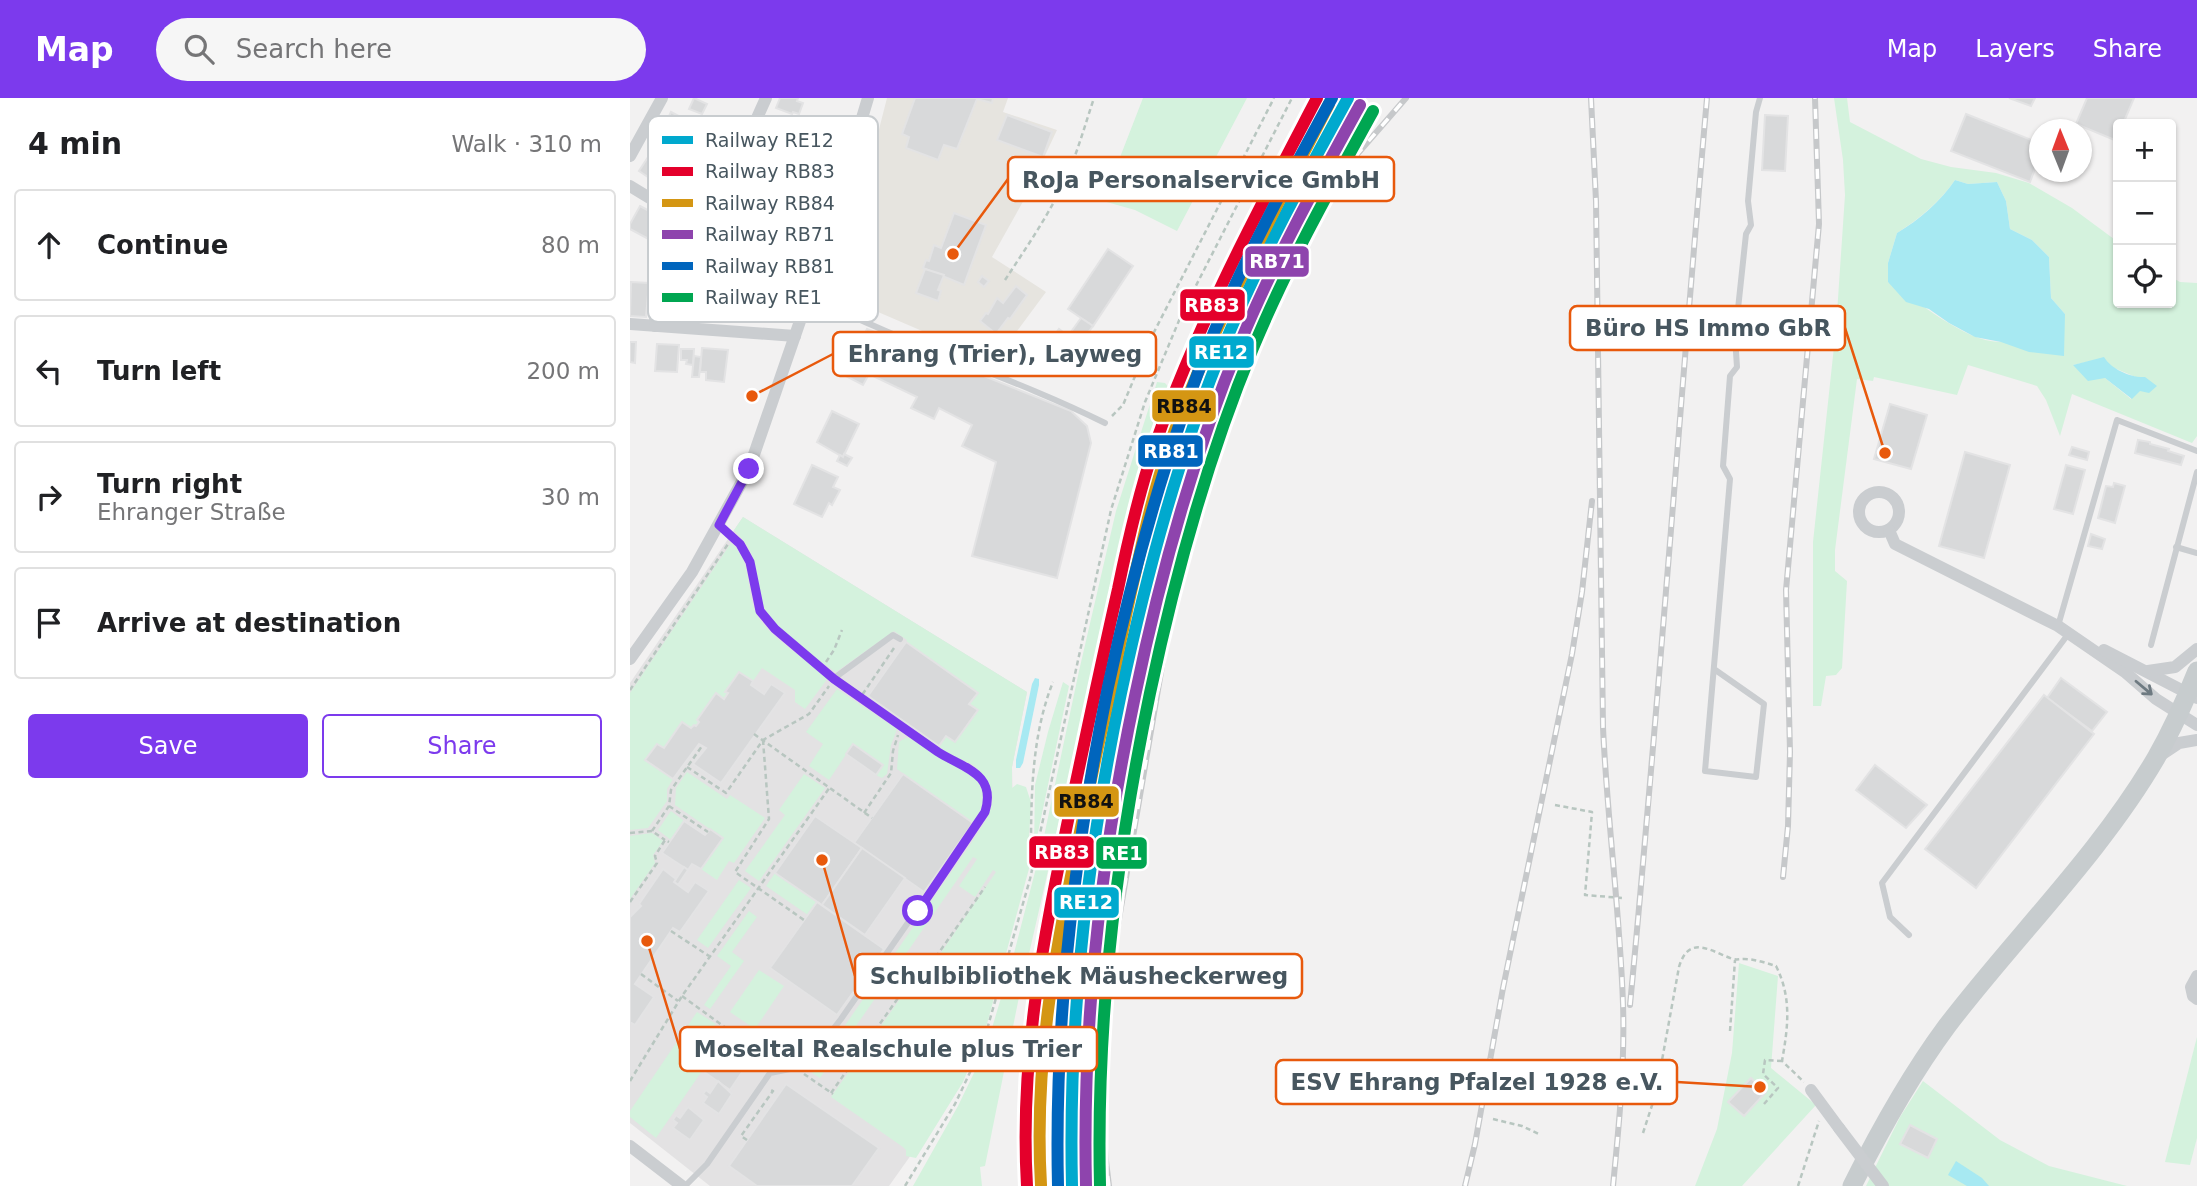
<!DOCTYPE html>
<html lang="en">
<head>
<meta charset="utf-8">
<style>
  :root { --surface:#fff; --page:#f6f6f6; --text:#202124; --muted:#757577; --line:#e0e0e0; --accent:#7c3aed }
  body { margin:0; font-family:"DejaVu Sans",sans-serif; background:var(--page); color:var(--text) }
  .controls { position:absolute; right:21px; top:21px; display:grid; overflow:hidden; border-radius:7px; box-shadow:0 2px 5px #0004 }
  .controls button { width:63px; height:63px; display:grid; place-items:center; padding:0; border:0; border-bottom:2px solid var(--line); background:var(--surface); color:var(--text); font:35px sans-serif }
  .compass { position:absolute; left:1399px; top:21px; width:63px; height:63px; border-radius:50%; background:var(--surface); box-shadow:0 2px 5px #0004; rotate:359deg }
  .stop { position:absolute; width:21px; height:21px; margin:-16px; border:5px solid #7c3aed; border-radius:50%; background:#fff }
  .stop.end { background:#7c3aed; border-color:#fff; box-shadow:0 2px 7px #0008 }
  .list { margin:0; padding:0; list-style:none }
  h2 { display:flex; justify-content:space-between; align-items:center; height:91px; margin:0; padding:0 28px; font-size:30px }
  h2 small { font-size:23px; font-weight:400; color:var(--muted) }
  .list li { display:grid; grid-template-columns:46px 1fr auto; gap:21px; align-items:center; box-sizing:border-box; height:112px; margin:0 14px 14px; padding:0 14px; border:2px solid var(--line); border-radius:7px }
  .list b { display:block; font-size:26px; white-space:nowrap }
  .list p { margin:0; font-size:23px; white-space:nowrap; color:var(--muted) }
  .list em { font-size:23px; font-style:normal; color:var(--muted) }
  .actions { display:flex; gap:14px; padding:21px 28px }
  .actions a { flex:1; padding:16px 0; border:2px solid var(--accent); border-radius:7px; text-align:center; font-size:24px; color:var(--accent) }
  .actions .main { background:var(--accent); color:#fff }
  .icon { flex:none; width:38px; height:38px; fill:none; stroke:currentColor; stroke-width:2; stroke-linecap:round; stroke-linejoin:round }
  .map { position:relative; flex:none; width:1567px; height:1088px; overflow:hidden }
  header { display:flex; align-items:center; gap:42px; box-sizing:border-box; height:98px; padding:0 35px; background:var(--accent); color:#fff }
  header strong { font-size:33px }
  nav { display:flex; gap:38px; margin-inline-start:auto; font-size:24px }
  .search { width:490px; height:63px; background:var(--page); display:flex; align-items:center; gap:18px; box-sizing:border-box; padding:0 24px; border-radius:38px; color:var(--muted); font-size:26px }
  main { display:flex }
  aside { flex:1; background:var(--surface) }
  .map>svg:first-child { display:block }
  .commercial { fill:#e6e4df }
  .education { fill:#e3e2e3 }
  .green { fill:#d4f2dd; fill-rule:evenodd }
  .water { fill:#a7e9f2 }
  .building { fill:#d8d9da; stroke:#e3e3e4; stroke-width:2 }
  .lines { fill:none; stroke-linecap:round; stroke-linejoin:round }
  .path { stroke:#b8c6c0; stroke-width:2.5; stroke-dasharray:5 3.5; stroke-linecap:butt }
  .lane { stroke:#cacdd0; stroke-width:6 }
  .street { stroke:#cacdd0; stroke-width:12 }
  .primary { stroke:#c7ccce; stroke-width:19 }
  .rail-casing { stroke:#c6c8ca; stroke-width:6 }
  .rail { stroke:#fff; stroke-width:3.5; stroke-dasharray:10; stroke-linecap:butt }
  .street-bridge { stroke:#cacdd0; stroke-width:12 }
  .rail-1-casing { stroke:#fff; stroke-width:18 }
  .rail-2-casing { stroke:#fff; stroke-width:18 }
  .rail-3-casing { stroke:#fff; stroke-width:18 }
  .rail-4-casing { stroke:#fff; stroke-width:18 }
  .rail-5-casing { stroke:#fff; stroke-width:18 }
  .rail-6-casing { stroke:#fff; stroke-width:18 }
  .rail-1 { stroke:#00a9ce; stroke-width:12 }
  .rail-2 { stroke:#e4002b; stroke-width:12 }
  .rail-3 { stroke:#d49613; stroke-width:12 }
  .rail-4 { stroke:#8e44ad; stroke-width:12 }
  .rail-5 { stroke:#0065bd; stroke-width:12 }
  .rail-6 { stroke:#00a651; stroke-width:12 }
  .oneway { stroke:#6e7a81 }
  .route { stroke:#7c3aed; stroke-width:9 }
  .key { fill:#fff; stroke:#c8cccf; stroke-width:2 }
  .key-label { font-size:19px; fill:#47565f }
  .leader { fill:none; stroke:#e8590c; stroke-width:2.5 }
  .callout-dot { fill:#e8590c; stroke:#fff; stroke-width:2.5 }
  .callout { fill:#fff; stroke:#e8590c; stroke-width:2.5 }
  .callout-label { font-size:23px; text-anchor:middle; font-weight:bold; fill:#47565f }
  .line-badge { stroke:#fff; stroke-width:2.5 }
  .badge-label { font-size:19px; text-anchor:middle; font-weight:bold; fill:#fff }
  .pale-badge-label { font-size:19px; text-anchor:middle; font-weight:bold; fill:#111 }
</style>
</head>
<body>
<header>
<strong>Map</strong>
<div class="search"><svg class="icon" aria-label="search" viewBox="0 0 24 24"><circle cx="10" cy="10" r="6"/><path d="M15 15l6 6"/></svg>Search here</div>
<nav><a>Map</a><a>Layers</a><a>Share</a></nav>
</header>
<main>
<aside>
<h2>4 min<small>Walk · 310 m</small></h2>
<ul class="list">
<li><svg class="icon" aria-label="ahead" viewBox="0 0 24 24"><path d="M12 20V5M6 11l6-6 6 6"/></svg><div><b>Continue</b></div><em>80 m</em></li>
<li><svg class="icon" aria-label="left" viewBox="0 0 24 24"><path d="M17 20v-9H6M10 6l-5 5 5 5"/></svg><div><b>Turn left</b></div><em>200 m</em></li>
<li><svg class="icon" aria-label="right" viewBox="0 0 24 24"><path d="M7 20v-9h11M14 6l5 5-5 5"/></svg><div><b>Turn right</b><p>Ehranger Straße</p></div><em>30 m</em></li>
<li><svg class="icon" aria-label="arrive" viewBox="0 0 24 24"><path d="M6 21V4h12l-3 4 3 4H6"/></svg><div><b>Arrive at destination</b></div></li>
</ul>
<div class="actions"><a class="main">Save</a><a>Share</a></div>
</aside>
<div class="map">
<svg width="1567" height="1088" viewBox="0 0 1567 1088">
  <rect width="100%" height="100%" fill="#f2f1f1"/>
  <path class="commercial" d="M257 0H378L373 14 427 32 395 100 362 159 416 194 364 264 211 198 217 178 212 176Z"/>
  <path class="education" d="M113 419 397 594 382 669 384 775 281 1057 259 1088H80L0 1025V585Z"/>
  <g class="green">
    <path d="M513 0H617L547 133 505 112 473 103Z"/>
    <path d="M1204 0H1217L1220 24 1291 61 1321 69 1366 75 1399 85 1442 110 1488 144V205H1541V179L1550 184 1567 185V338L1562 345 1442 296 1430 338 1416 302 1407 288 1338 267 1327 297 1244 279 1243 283 1227 281 1205 452V473L1217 483 1212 570 1206 577 1196 578 1191 608H1183V444L1206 230 1215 97 1213 62ZM1325 82 1338 86 1367 84 1376 103 1380 131 1402 142 1419 159 1421 200 1435 216C1422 222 1380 244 1369 244 1334 243 1288 203 1258 184V165L1267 135C1288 122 1311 103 1325 82ZM1465 262 1508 280 1501 301 1475 280 1443 267Z"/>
    <path d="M527 284 535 285 542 293 498 423 388 904 355 1068 350 1069 352 1088H283L328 1008 356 950 382 863 413 743 449 573 486 413Z"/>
    <path d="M113 419 397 594 382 669V690L387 686 396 689 401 704 399 739 400 767 357 926 333 984 286 1060 276 1058V1052L273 1049 201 999 298 861 304 865 366 774 363 772 345 799 329 788 347 761 343 759 190 980 182 975 340 747C352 727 372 706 357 683 352 675 346 667 337 664 327 659 317 657 309 648L316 638 325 644 348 613 339 606 348 595 276 544 277 542 264 533 206 574C183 558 143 534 133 507 120 475 135 463 104 432Z"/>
    <path d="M101 445C122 461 116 493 126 515 138 540 177 561 198 580L175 611 165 604V592L132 570 123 583 109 574 95 593 98 595 94 601 86 595 66 628 64 627 61 630 52 624 34 650 27 646 16 662 43 681 37 691V703L18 730 0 732V595Z"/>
    <path d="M433 584 439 588 404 753 405 687 418 634Z"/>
    <path d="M207 591 267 631 261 647 257 676 252 680 246 677 223 646 199 682 179 668 193 646 176 634Z"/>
    <path d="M275 640H280C290 646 299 653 308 658 316 663 326 665 334 670 356 683 360 706 343 725L267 671 269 644Z"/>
    <path d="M57 674 97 701 100 697 135 720 104 765 99 763 87 782 71 771 93 740 45 707 46 690Z"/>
    <path d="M174 676 195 690 129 783 115 773 155 717 149 712Z"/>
    <path d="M41 713 54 723 41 742 28 732Z"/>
    <path d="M22 735 33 743 23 757 25 765 0 801V738Z"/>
    <path d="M145 775 187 804 178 817 136 788Z"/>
    <path d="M109 782 121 790 78 850 67 842Z"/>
    <path d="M119 813 127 819 102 854 114 863 80 911 74 907 101 868 87 858Z"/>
    <path d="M1109 865 1148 878 1141 970 1186 1007 1112 1088H1065L1087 1031 1102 955Z"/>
    <path d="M129 872 154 888 125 931 100 914Z"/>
    <path d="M67 914 86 926 60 964 72 973 26 1040 0 1019V1013Z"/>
    <path d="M1567 939V1040L1560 1067 1535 1064Z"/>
    <path d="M1293 983 1370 1042 1419 1068 1497 1088H1236L1270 1019Z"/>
  </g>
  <g class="water">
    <path d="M1325 82 1338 86 1367 84 1376 103 1380 131 1402 142 1419 159 1421 200 1435 216 1434 258 1399 254 1371 244 1345 239 1319 225 1299 211 1276 204 1258 184V165L1267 135C1289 122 1311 103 1325 82Z"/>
    <path d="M1474 259C1481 271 1501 280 1515 279L1527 288 1519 295 1510 293 1502 301 1475 280 1458 283 1443 267Z"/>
    <path d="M405 580 409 581V587L393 665 390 670H386V662L402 586Z"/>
    <path d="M1326 1063 1352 1080 1359 1088H1337L1318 1077Z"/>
  </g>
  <g class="building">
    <path d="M64 0 77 6 72 16 59 11Z"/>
    <path d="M150 0H168L167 3 173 5 169 16 163 14 162 16 146 10Z"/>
    <path d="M285 0H363L362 5 347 1 327 51 314 47 308 62 276 50 279 39 272 36Z"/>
    <path d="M1379 0H1405L1401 8Z"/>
    <path d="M1457 0H1504L1493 26H1488L1487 43 1446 26Z"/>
    <path d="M41 14 69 29 57 51 30 37Z"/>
    <path d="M1336 16 1409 45V60L1400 84 1321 53Z"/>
    <path d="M377 17 422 34 413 59 367 42Z"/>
    <path d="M1135 17 1158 18 1155 73 1132 72Z"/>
    <path d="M20 56 38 67 27 85 9 73Z"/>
    <path d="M10 108 47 128 35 150 0 131V126Z"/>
    <path d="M324 115 356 127 334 187 293 170 296 162 299 163 304 147 311 150Z"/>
    <path d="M478 151 503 168 463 228 438 211Z"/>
    <path d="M295 171 314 177 308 192 311 193 308 203 286 195Z"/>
    <path d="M352 178 359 183 354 189 348 184Z"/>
    <path d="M1 184 19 185 16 219 0 218Z"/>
    <path d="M386 188 397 197 380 221 378 220 366 236 350 223 356 215 358 216 367 200 373 205Z"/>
    <path d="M451 220 463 228 430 272 410 256 429 231 438 238Z"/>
    <path d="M237 231 441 313 457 328 461 345 427 480 342 458 366 364 332 348 342 327 309 310 304 321 281 310 287 299 239 276 233 287 214 277Z"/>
    <path d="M0 244H6L5 265 0 264Z"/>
    <path d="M27 246 49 247 47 274 25 273Z"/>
    <path d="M72 250 98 252 94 284 76 282V274H70Z"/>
    <path d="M51 251H64L63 267 56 266 57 262H51Z"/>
    <path d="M64 258 71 259 69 279H62Z"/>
    <path d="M1260 306 1297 317 1281 371 1244 361Z"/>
    <path d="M202 313 229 326 213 359 187 344Z"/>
    <path d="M1508 342 1520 344V346L1539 351 1538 353 1554 358 1551 367 1505 355Z"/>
    <path d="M1442 349 1459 354 1457 362 1439 357Z"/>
    <path d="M1335 354 1380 367 1354 460 1309 448Z"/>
    <path d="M214 356 222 360 217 368 207 363 210 357 213 359Z"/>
    <path d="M182 367 208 379 203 389 210 392 202 407 199 405 192 419 164 406Z"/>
    <path d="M1436 367 1455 372 1443 416 1424 411Z"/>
    <path d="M1484 385 1495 388 1485 425 1468 420 1476 388 1483 389Z"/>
    <path d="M1461 436 1475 441 1472 451 1458 448Z"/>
    <path d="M276 544 348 595 339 606 348 612 325 644 316 638 309 648 238 598Z"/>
    <path d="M109 574 123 583 121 587 134 596 141 586 155 595 91 685 63 666 76 650 69 646 43 681 15 662 27 646 34 650 52 624 61 630 64 627 66 628 69 624 67 622 86 595 94 601 98 595 95 594Z"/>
    <path d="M1431 580 1477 614 1462 633 1417 600Z"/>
    <path d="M1414 597 1464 636 1346 790 1295 751Z"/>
    <path d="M223 646 253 667 246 677 216 656Z"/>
    <path d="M1245 667 1297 707 1276 730 1226 692Z"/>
    <path d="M273 676 343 725 294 794 224 745Z"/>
    <path d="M185 718 232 750 192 807 145 775Z"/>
    <path d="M54 723 75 737 80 731 93 740 71 771 62 766 58 772 32 755Z"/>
    <path d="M232 750 275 780 235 837 192 807Z"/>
    <path d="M54 769 58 772 48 787 44 784Z"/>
    <path d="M33 771 46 781 44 784 58 794 65 784 79 793 50 834 43 830 5 886 24 899 5 927 0 924V819L11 808 9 806Z"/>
    <path d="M187 804 254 851 207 917 140 870Z"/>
    <path d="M78 937 119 964 100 992 60 964Z"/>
    <path d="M1121 980 1136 994 1114 1018 1098 1004Z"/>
    <path d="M88 983 102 996 89 1016 73 1005 77 999 73 996 76 992 80 995Z"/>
    <path d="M156 986 249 1050 222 1088H127L99 1068Z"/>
    <path d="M58 1009 74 1022 60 1042 43 1030 47 1025 43 1022 46 1017 50 1020Z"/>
    <path d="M1280 1027 1307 1041 1298 1060 1270 1046Z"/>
  </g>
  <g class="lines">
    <g class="path">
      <path d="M375 182C400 144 427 105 443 63 451 42 457 21 464 0"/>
      <path d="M482 318 493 307 521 240 644 0"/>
      <path d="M264 550 230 600 267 625"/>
      <path d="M196 564 204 552 212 532"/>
      <path d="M211 586 230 600"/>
      <path d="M0 592 98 446"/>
      <path d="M124 636 242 720"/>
      <path d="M133 642 139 721 105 774 174 822"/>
      <path d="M57 669 96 695 133 642 179 616 199 588"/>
      <path d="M925 707 962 714 955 797 992 800"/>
      <path d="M39 708 78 734"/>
      <path d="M234 715 261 675 263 653 268 637"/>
      <path d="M22 733 39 708 41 692 72 648"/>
      <path d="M0 735 22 733 35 742"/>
      <path d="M403 760 401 752C401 696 402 636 423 584"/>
      <path d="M0 804 27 765 25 758 35 742 39 744"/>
      <path d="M41 833 79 858"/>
      <path d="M11 876 48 903"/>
      <path d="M52 898 96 930 100 947 133 970"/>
      <path d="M1100 933 1105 862"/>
      <path d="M111 955 125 936 146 949 135 967"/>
      <path d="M174 976 203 996"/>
      <path d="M0 983 52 898 200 689"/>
      <path d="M201 995 297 859 303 863 355 789"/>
      <path d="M1134 1006 1148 990 1133 976 1135 962 1151 963"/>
      <path d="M863 1021 892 1028 909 1036"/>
      <path d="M1013 1035 1026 995 1049 869C1059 835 1082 854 1103 861 1108 862 1108 861 1114 861 1125 861 1136 865 1146 868 1162 900 1158 929 1152 963L1174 984"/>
      <path d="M117 1042 111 1038 143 993 139 991"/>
      <path d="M275 1088 325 1006 352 949 400 781 481 412 515 304 553 213 662 0"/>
      <path d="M1168 1088 1189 1023"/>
    </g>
    <g class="lane">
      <path d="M179 197C274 247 379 277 475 325"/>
      <path d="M89 427 110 446 120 464 130 513 145 531 203 581 263 537 270 541"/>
      <path d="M1546 449 1567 455"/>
      <path d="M1428 528 1487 322 1567 353"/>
      <path d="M1521 547 1567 374"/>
      <path d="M1084 571 1134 606 1126 679 1075 673 1100 381 1093 368 1100 278 1107 269 1105 239 1116 136 1121 127 1118 103 1126 14 1130 0"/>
      <path d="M1279 837 1260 819 1252 785 1439 535"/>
      <path d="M55 1088 77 1066 140 975 165 970 180 961 211 921 355 714C361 695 354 677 335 668 330 665 324 664 319 662 303 652 288 640 273 629"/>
    </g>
    <g class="street">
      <path d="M0 58 32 0"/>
      <path d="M0 88 179 197"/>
      <path d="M72 132 101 78 136 0"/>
      <path d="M0 226 165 238"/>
      <path d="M25 228 27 181 60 125"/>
      <circle cx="1249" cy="414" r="20"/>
      <path d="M1259 432 1265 446 1428 528 1495 574 1526 601 1567 627"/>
      <path d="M1474 552 1567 600"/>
      <path d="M0 561 62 474 119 371 179 197 238 0"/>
      <path d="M1518 573 1545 569 1567 551"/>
      <path d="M1531 657 1549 645 1567 642"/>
      <path d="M1567 878 1561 889 1563 898 1567 901"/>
      <path d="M1181 992 1209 1030"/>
      <path d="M0 1048 52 1088"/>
    </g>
    <path class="primary" d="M1222 1088C1250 1032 1280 978 1317 928 1384 840 1470 756 1526 660 1542 632 1555 603 1567 573"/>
    <g class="rail-casing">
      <g id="rail">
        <path d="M961 0 966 103 973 629C977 721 990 814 993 906 995 967 989 1027 983 1088"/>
        <path d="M1153 779 1158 728 1160 654 1156 492 1189 126 1185 0"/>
        <path d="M1000 907C1029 605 1050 302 1077 0"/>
        <path d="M479 1088C469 1015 471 941 481 868L547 480 572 361 597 268 611 230 630 190 654 149 684 106 776 0"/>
        <path d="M835 1088 845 1046 873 890 942 556 952 494 962 403"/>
      </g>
    </g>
    <use href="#rail" class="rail"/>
    <path class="street-bridge" d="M1209 1030 1253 1088"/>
    <g class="rail-1-casing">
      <path id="rail-1" d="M442 1088C438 922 457 757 491 595 517 474 549 354 597 240 632 157 675 78 718 0"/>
    </g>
    <g class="rail-2-casing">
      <path id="rail-2" d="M397 1088C389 954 415 834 442 703 457 632 472 561 488 491 498 442 509 394 525 347 567 226 628 113 687 0"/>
    </g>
    <g class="rail-3-casing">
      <path id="rail-3" d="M411 1087C403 953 429 836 456 705 471 635 486 564 501 494 512 446 522 397 538 351 581 231 641 119 699 6"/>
    </g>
    <g class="rail-4-casing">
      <path id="rail-4" d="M456 1088C452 923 471 759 505 598 530 477 563 358 610 245 644 163 687 85 730 7"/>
    </g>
    <g class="rail-5-casing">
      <path id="rail-5" d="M428 1088C424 920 444 754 478 589 504 468 537 349 584 234 618 154 660 77 702 0"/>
    </g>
    <g class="rail-6-casing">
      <path id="rail-6" d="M470 1087C466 921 486 757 520 595 545 477 577 361 623 250 657 168 700 91 743 13"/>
    </g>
    <use href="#rail-1" class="rail-1"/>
    <use href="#rail-2" class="rail-2"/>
    <use href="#rail-3" class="rail-3"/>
    <use href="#rail-4" class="rail-4"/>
    <use href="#rail-5" class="rail-5"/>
    <use href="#rail-6" class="rail-6"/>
  </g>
  <defs><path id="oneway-shaft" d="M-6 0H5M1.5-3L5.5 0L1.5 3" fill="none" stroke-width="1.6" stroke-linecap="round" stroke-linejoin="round" transform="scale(1.75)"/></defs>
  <use class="oneway" href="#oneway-shaft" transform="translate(1514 590) rotate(40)"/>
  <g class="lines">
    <path class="route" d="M119 371 89 427 110 446 120 464 130 513 145 531 204 581 308 654C333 670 367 675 355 714L288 813"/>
  </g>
  <rect x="18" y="18" width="230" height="206" rx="10" class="key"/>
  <rect x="32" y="38" width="31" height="8" fill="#00a9ce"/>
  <rect x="32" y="69" width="31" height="9" fill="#e4002b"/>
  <rect x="32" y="101" width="31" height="8" fill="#d49613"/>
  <rect x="32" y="132" width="31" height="9" fill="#8e44ad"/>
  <rect x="32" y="164" width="31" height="8" fill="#0065bd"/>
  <rect x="32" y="195" width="31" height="9" fill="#00a651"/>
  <g class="key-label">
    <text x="75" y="49">Railway RE12</text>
    <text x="75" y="80">Railway RB83</text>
    <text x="75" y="112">Railway RB84</text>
    <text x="75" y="143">Railway RB71</text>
    <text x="75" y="175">Railway RB81</text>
    <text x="75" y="206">Railway RE1</text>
  </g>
  <path class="leader" d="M323 156L378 81M1255 355L1215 230M122 298L203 256M192 762L225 878M17 843L50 951M1130 989L1047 984"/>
  <g class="callout-dot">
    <circle cx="323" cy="156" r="7"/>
    <circle cx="1255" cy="355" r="7"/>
    <circle cx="122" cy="298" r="7"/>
    <circle cx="192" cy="762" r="7"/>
    <circle cx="17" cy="843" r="7"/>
    <circle cx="1130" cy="989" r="7"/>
  </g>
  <g class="callout">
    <rect x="378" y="59" width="386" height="44" rx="7"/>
    <rect x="940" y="208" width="275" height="44" rx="7"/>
    <rect x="203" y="234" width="323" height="44" rx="7"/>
    <rect x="225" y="856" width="447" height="44" rx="7"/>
    <rect x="50" y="929" width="417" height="44" rx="7"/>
    <rect x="646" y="962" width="401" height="44" rx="7"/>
  </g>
  <g class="callout-label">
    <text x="571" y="90">RoJa Personalservice GmbH</text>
    <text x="1078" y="238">Büro HS Immo GbR</text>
    <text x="365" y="264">Ehrang (Trier), Layweg</text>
    <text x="449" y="886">Schulbibliothek Mäusheckerweg</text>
    <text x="258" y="959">Moseltal Realschule plus Trier</text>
    <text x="847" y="992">ESV Ehrang Pfalzel 1928 e.V.</text>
  </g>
  <g class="line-badge">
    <rect x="614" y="147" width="66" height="33" rx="7" fill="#8e44ad"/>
    <rect x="549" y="190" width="67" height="34" rx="7" fill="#e4002b"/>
    <rect x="558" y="237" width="67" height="34" rx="7" fill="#00a9ce"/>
    <rect x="521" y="291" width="66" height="34" rx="7" fill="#d49613"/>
    <rect x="507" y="336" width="67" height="34" rx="7" fill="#0065bd"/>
    <rect x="423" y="687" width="67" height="33" rx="7" fill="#d49613"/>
    <rect x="398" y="737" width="67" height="34" rx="7" fill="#e4002b"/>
    <rect x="465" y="738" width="53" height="34" rx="7" fill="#00a651"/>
    <rect x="423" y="788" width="67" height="33" rx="7" fill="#00a9ce"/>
  </g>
  <g class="badge-label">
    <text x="647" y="170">RB71</text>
    <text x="582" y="214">RB83</text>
    <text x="591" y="261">RE12</text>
    <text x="541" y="360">RB81</text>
    <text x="432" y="761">RB83</text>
    <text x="492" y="762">RE1</text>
    <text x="456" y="811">RE12</text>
  </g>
  <g class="pale-badge-label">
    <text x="554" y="315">RB84</text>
    <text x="456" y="710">RB84</text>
  </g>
</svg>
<div class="controls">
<button>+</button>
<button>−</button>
<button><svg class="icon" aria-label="locate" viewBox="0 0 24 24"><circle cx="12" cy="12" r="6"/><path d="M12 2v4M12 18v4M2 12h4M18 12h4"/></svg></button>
</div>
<svg class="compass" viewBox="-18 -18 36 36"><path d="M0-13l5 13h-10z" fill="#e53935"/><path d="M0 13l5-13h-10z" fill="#757577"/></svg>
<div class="stop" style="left:288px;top:813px"></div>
<div class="stop end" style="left:119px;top:371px"></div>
</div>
</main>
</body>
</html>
